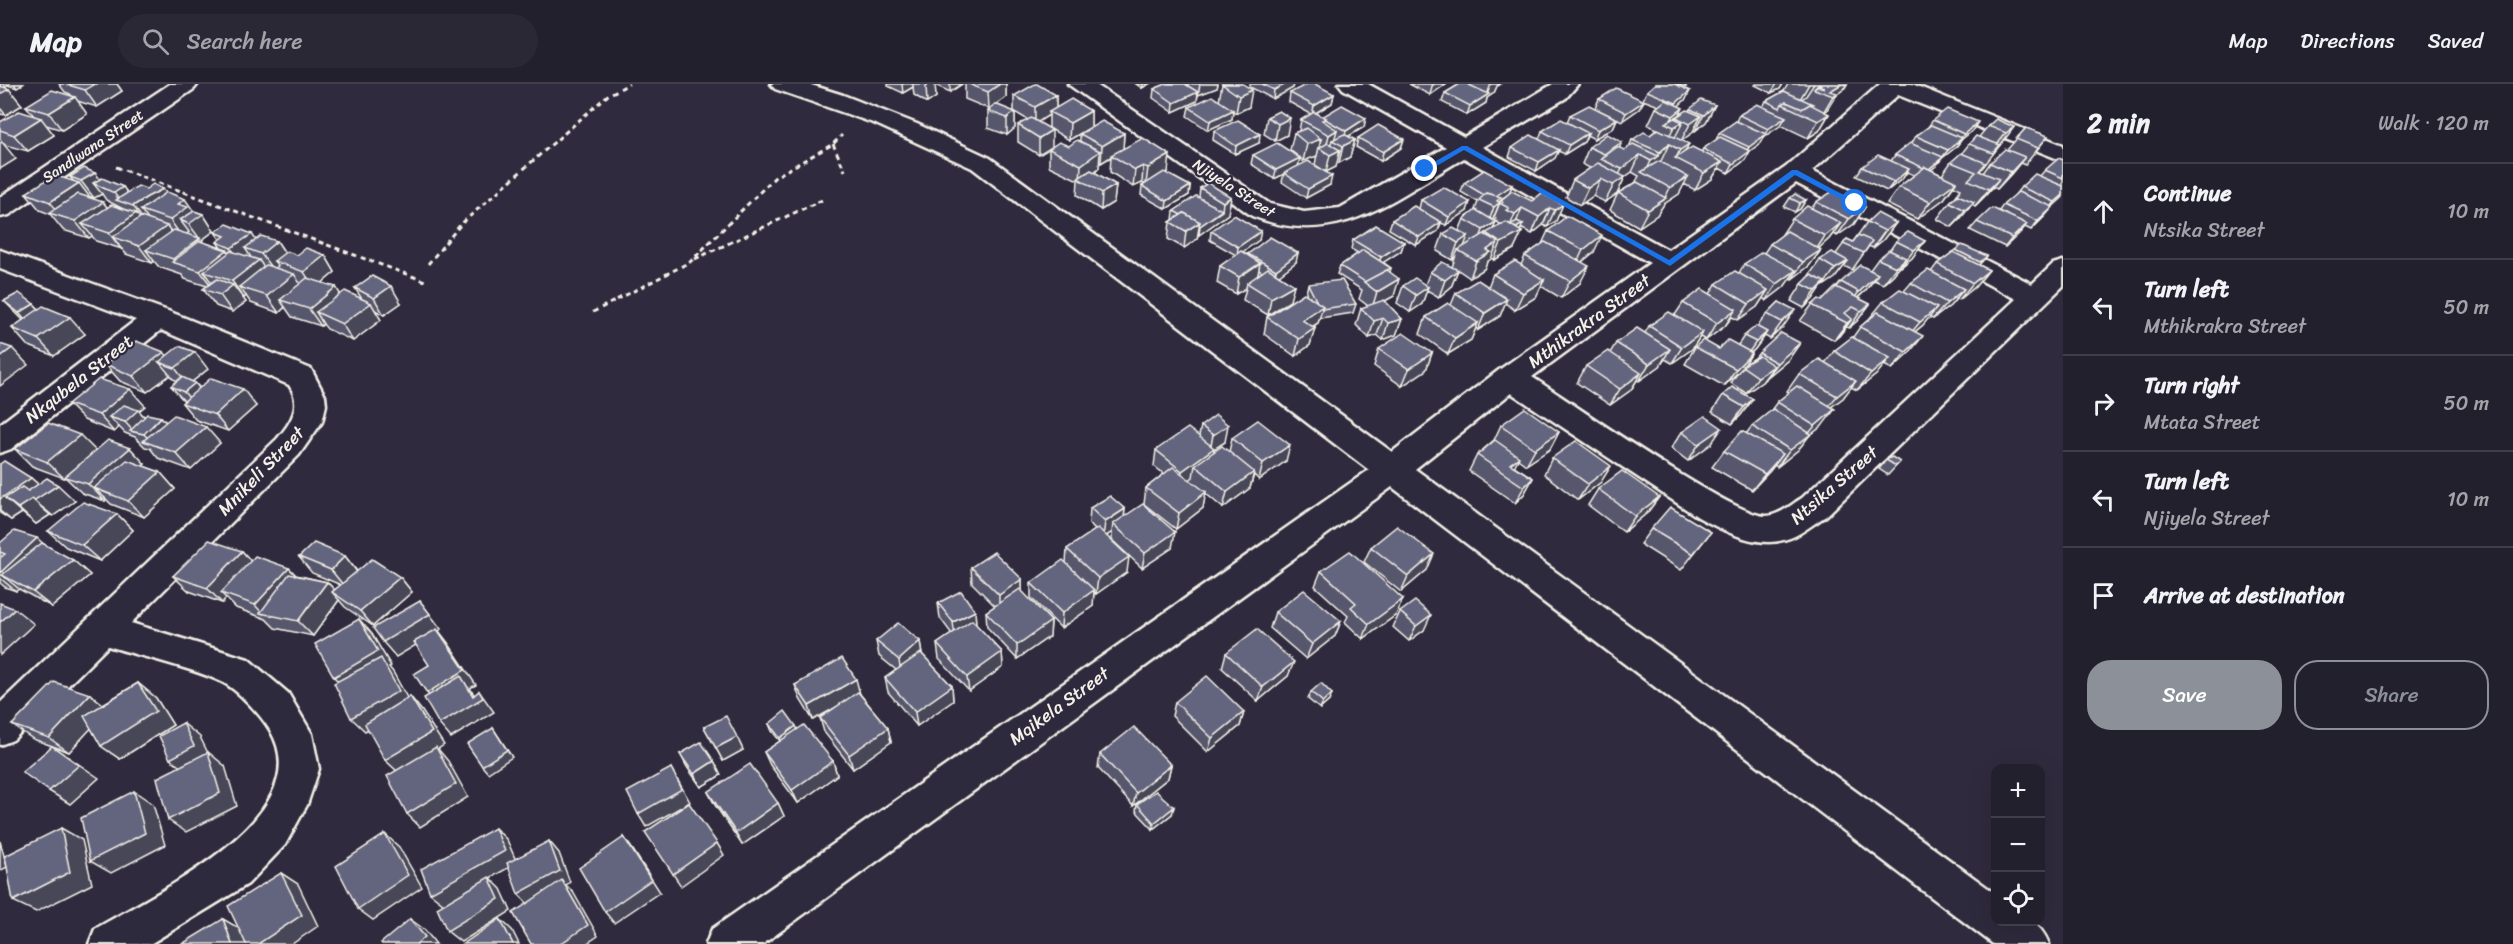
<!DOCTYPE html>
<html lang="en">
<head>
<meta charset="utf-8">
<style>
  :root { --surface:#23202e; --page:#2b2836; --text:#f1f3f6; --muted:#a3a3aa; --line:#403e4a; --accent:#8c9099 }
  body { margin:0; font-family:Sriracha,sans-serif; background:var(--page); color:var(--text) }
  .controls { position:absolute; right:18px; bottom:18px; display:grid; overflow:hidden; border-radius:12px; box-shadow:0 6px 24px #0002 }
  .controls button { width:54px; height:54px; display:grid; place-items:center; padding:0; border:0; border-bottom:2px solid var(--line); background:var(--surface); color:var(--text); font:30px sans-serif }
  .stop { position:absolute; width:18px; height:18px; margin:-14px; border:4px solid #1a73e8; border-radius:50%; background:#fff }
  .stop.end { background:#1a73e8; border-color:#fff; box-shadow:0 2px 6px #0008 }
  .list { margin:0; padding:0; list-style:none }
  h2 { display:flex; justify-content:space-between; align-items:center; height:78px; margin:0; padding:0 24px; font-size:26px }
  h2 small { font-size:20px; font-weight:400; color:var(--muted) }
  .list li { display:grid; grid-template-columns:39px 1fr auto; gap:18px; align-items:center; box-sizing:border-box; height:96px; padding:0 24px; border-top:2px solid var(--line) }
  .list b { display:block; font-size:22px; white-space:nowrap }
  .list p { margin:0; font-size:20px; white-space:nowrap; color:var(--muted) }
  .list em { font-size:20px; font-style:normal; color:var(--muted) }
  .actions { display:flex; gap:12px; padding:18px 24px }
  .actions a { flex:1; padding:14px 0; border:2px solid var(--accent); border-radius:24px; text-align:center; font-size:21px; color:var(--accent) }
  .actions .main { background:var(--accent); color:#fff }
  .icon { flex:none; width:33px; height:33px; fill:none; stroke:currentColor; stroke-width:2; stroke-linecap:round; stroke-linejoin:round }
  .map { position:relative; flex:none; width:2063px; height:860px; overflow:hidden }
  header { display:flex; align-items:center; gap:36px; box-sizing:border-box; height:84px; padding:0 30px; background:var(--surface); border-bottom:2px solid var(--line) }
  header strong { font-size:28px }
  nav { display:flex; gap:33px; margin-inline-start:auto; font-size:21px }
  .search { width:420px; height:54px; background:var(--page); display:flex; align-items:center; gap:15px; box-sizing:border-box; padding:0 21px; border-radius:33px; color:var(--muted); font-size:22px }
  main { display:flex }
  aside { flex:1; background:var(--surface) }
  .map>svg:first-child { display:block }
  .lines { fill:none; stroke-linecap:round; stroke-linejoin:round }
  .minor-casing { stroke:#f4f1e8; stroke-width:5 }
  .path { stroke:#f4f1e8; stroke-width:3; stroke-dasharray:5 4; stroke-linecap:butt }
  .minor { fill:#2f2a3d; fill-rule:evenodd }
  .wall { fill:#56576d; stroke:#f4f1e8; stroke-width:1.5; fill-rule:evenodd }
  .shaded-wall { fill:#464759; stroke:#f4f1e8; stroke-width:1.5 }
  .building { fill:#64657f; stroke:#f4f1e8; stroke-width:1.5 }
  .route { fill:#1a73e8 }
  .labels { text-anchor:middle; stroke-width:4.5; stroke-linejoin:round; paint-order:stroke }
  .far-street-label { font-size:15px; fill:#f4f1e8; stroke:#2f2a3d }
  .street-label { font-size:18px; fill:#f4f1e8; stroke:#2f2a3d }
</style>
</head>
<body>
<header>
<strong>Map</strong>
<div class="search"><svg class="icon" aria-label="search" viewBox="0 0 24 24"><circle cx="10" cy="10" r="6"/><path d="M15 15l6 6"/></svg>Search here</div>
<nav><a>Map</a><a>Directions</a><a>Saved</a></nav>
</header>
<main>
<div class="map">
<svg width="2063" height="860" viewBox="0 0 2063 860">
  <rect width="100%" height="100%" fill="#2f2a3d"/>
  <filter id="ink" filterUnits="userSpaceOnUse"><feTurbulence type="fractalNoise" baseFrequency=".0167" numOctaves="2"/><feDisplacementMap in="SourceGraphic" scale="12" xChannelSelector="R" yChannelSelector="G"/><feConvolveMatrix kernelMatrix="1 2 1 2 8 2 1 2 1" color-interpolation-filters="sRGB"/></filter>
  <g filter="url(#ink)">
    <g class="lines">
      <g class="minor-casing">
        <g id="minor">
          <path d="M170 0H198L194 5 9 131 0 133V113Z"/>
          <path d="M771 0H808L843 11 917 40 990 74 1392 368 1499 286 1650 179 1464 74C1393 115 1338 166 1252 132L1068 0H1095L1270 120 1304 128 1340 124 1446 63 1343 5 1339 0H1368L1464 53 1553 0H1578L1566 14 1482 63 1668 166 1786 83 1880 0H1912L2063 61V77L1898 11 1812 87 2032 200 2053 180 2063 177V202L1826 432C1814 439 1803 449 1790 454 1759 466 1726 448 1698 433L1511 309 1415 385 1996 810V838C2023 838 2037 831 2049 860H1993L1392 403 763 860H706L712 845 1369 386 972 84 876 40 775 5ZM1796 99 2016 215 1802 414C1792 420 1779 432 1766 432 1734 433 1569 317 1532 293Z"/>
          <path d="M0 166 168 227 311 285 325 312 326 321 322 338 299 371 131 539 248 575 288 609 312 650 319 685 307 721 285 761 248 800 150 860H89L95 845C152 811 322 733 270 646 261 631 237 605 222 598 190 583 142 573 108 562L13 656 0 661V619L277 355C291 339 303 321 289 301L161 246 11 365 0 369V340L136 236 0 185Z"/>
        </g>
      </g>
      <g class="path">
        <path d="M833 60 845 87"/>
        <path d="M116 83 425 197"/>
        <path d="M695 175 822 116"/>
        <path d="M428 180 461 140 608 11 629 0"/>
        <path d="M593 228 690 178 775 93 833 60 842 51"/>
      </g>
      <use href="#minor" class="minor"/>
    </g>
    <g class="wall">
      <path d="M0 0 9 5 22 21 6 31 0 30Z"/>
      <path d="M4 0H23L17 4Z"/>
      <path d="M59 0H117L122 7 97 23 77 17 87 30 62 46 46 41 54 51 28 67 5 61 0 55V38L34 32 26 22 72 12 70 10 65 8Z"/>
      <path d="M888 0H962L950 8 935 1 936 13 927 19 914 11 913 3 903 9 888 2Z"/>
      <path d="M965 0H1006V13L995 20 1014 28V12L1056 11V24L1091 27V43L1124 49 1123 65 1168 88 1166 89 1190 102 1189 111 1166 125 1141 111 1142 102 1145 100 1142 99 1133 103 1110 88 1111 73 1101 79 1099 78V84L1094 88 1116 101 1114 118 1101 126 1077 111 1078 96 1049 82V65L1069 62 1080 58V50L1069 56 1049 44V31L1037 38 1052 46 1039 71 1018 58V41L1028 36 1015 28V44L1007 51 988 44V27L995 21 989 25 965 15Z"/>
      <path d="M1136 0H1149L1142 4Z"/>
      <path d="M1166 0H1218L1217 4 1198 11 1197 17 1173 28 1153 14 1154 5Z"/>
      <path d="M1222 0H1243L1249 23 1236 29 1233 27 1232 35 1208 46 1187 32 1189 23 1219 17Z"/>
      <path d="M1250 0H1294L1293 4 1273 15 1250 3Z"/>
      <path d="M1409 0H1446L1430 11Z"/>
      <path d="M1460 0H1501L1497 2 1494 9 1487 14 1486 19 1467 31 1442 18 1445 9Z"/>
      <path d="M1655 0H1687L1686 3 1677 1 1686 15 1678 22 1680 31 1689 27 1690 25 1715 21 1706 38 1695 47H1693L1692 49 1682 56 1685 68H1701L1703 65 1716 56 1719 49 1736 37 1739 31 1763 23 1766 17 1784 7 1788 0H1847L1844 5 1836 11 1825 28 1829 30 1819 47 1808 54 1781 41 1765 52 1761 59 1750 67 1745 76 1728 89 1719 84 1712 95 1695 106 1684 100 1679 110 1664 120 1657 131 1639 143 1610 126 1618 109 1635 99 1639 92 1632 88 1625 93 1617 110 1605 118 1593 112 1580 121 1566 113 1573 96 1590 84 1582 80 1589 63 1622 58 1619 64 1625 66 1629 63 1632 56 1650 51 1657 45 1648 41 1656 24 1659 22 1643 16 1647 7Z"/>
      <path d="M1756 0H1783L1780 5 1771 9 1755 1Z"/>
      <path d="M1290 9 1334 10 1332 19 1316 29 1322 33 1364 43 1349 52 1355 56 1350 73 1339 79 1337 78 1336 83 1326 88 1315 81 1318 64 1317 72 1303 77 1300 74 1298 82 1330 101 1306 114 1282 98 1284 90 1274 95 1251 80 1253 71 1300 74 1290 66 1294 49 1299 47 1301 36 1311 30 1289 18Z"/>
      <path d="M1599 15 1639 25 1622 37 1596 25 1617 35 1613 44 1594 55 1587 51 1584 58 1565 70 1558 67 1555 74 1536 87 1509 73 1512 64 1539 55 1542 47 1567 38 1570 31 1595 24Z"/>
      <path d="M1279 27 1287 51 1275 57 1264 50 1267 33Z"/>
      <path d="M1933 36 1972 47 1962 55 1956 63 1941 75 1936 82 1931 86 1942 91 1951 78 1962 69 1969 60 1979 53 1988 42 2014 43 1980 87 1983 89 1990 79 2007 66 2026 44 2048 52 2025 81 2020 79 2011 90 1997 105 1993 103 1985 112 1975 122 1972 120 1960 135 1952 143 1937 135 1950 118 1955 113 1961 105 1954 102 1944 115 1917 135 1887 120 1899 103 1914 91 1907 88 1903 94 1887 107 1856 92 1862 83 1891 77 1895 71 1912 59 1916 52 1928 43Z"/>
      <path d="M1214 47 1259 59 1235 70 1213 56Z"/>
      <path d="M1358 54 1404 55 1401 64 1381 77 1356 63Z"/>
      <path d="M2063 76V113L2052 123 2045 132 2031 146 2025 143 2005 163 1970 146 1977 138 1999 127 2003 121 2014 112 2021 103 2040 92 2045 86Z"/>
      <path d="M95 89 100 95 123 103 127 109 146 105 166 109 194 127 203 130 214 147 202 156 203 158 221 164 217 158 220 155 215 148 255 156 277 157 285 169 297 171H325L335 188 322 199 340 210 362 215 355 204 401 219 384 231 375 226 381 236 353 257 327 245 323 240 321 242 292 233 285 223 279 229 251 219 246 212 244 214 242 213 246 218 232 228 216 222 203 205 207 202 185 195 182 191 159 183 154 177 152 179 126 170 122 165 96 157 92 152 89 154 63 146 50 130 40 126 26 109 74 98 70 93ZM102 110 106 116 123 125 107 123 90 113 88 112 94 114Z"/>
      <path d="M1464 99 1512 101 1509 110 1501 115 1492 136 1493 145 1501 140 1494 137 1496 134 1494 133 1501 116 1563 120 1556 137 1547 143 1543 141 1532 150 1521 144 1520 147 1522 148 1514 165 1494 176 1491 174 1487 178 1484 185 1470 194 1458 186 1451 203 1439 213 1427 206 1422 220 1410 228 1397 219 1403 202 1425 201 1430 188 1452 183 1455 174 1452 176 1437 167 1443 150 1459 147 1464 135 1474 128 1478 118 1461 108Z"/>
      <path d="M1200 104 1231 113 1228 130 1199 151 1198 150 1197 155 1184 164 1168 155 1170 138 1173 136 1174 127 1199 113Z"/>
      <path d="M1790 114 1806 116 1800 125 1795 128 1784 123Z"/>
      <path d="M1421 116 1467 127 1446 141 1441 139 1438 147 1416 161 1389 145 1392 136 1419 125Z"/>
      <path d="M1816 118 1865 123 1854 140 1837 152 1833 150 1829 155 1819 164 1821 166 1809 182 1792 195 1790 194 1784 203 1766 217 1763 214 1757 223 1738 236 1732 233 1725 242 1706 256 1700 253 1692 265 1672 279 1665 275 1660 282 1639 297 1637 296 1631 306 1610 321 1577 299 1586 282 1610 269 1616 259 1645 249 1649 242 1675 231 1683 219 1710 210 1716 200 1739 189 1744 180 1764 169 1770 160 1781 152 1792 135 1812 124Z"/>
      <path d="M1867 138 1896 139 1883 156 1873 164 1869 162 1852 186 1844 182 1835 194 1823 202 1822 201 1813 215 1804 224 1791 217 1802 200 1809 194 1808 193 1820 176 1836 170 1847 155 1853 158Z"/>
      <path d="M1211 147 1259 156 1242 168 1248 171V170L1296 178 1279 191 1290 217 1268 231 1243 216 1246 204 1236 210 1217 199 1220 182 1236 171 1210 156ZM1259 186 1262 188 1258 191Z"/>
      <path d="M1548 147 1594 168 1582 178 1580 199 1561 214 1541 202 1536 213 1515 226 1505 219 1500 232 1478 246 1476 244 1471 256 1448 270 1420 250 1426 233 1451 221 1456 209 1488 203 1493 190 1521 181 1525 172 1542 160Z"/>
      <path d="M1353 156 1404 158 1401 167 1383 178 1391 184 1390 188 1394 212 1385 217 1402 235 1396 251 1383 256 1377 251 1369 254 1356 241 1361 224 1368 222 1359 215 1362 206 1337 190 1340 182 1358 169 1351 165Z"/>
      <path d="M1896 157H1925L1912 174 1901 183H1900L1893 191 1883 200 1874 196 1865 207 1858 214 1870 220 1857 237 1849 244 1846 243 1839 252 1834 256 1800 237 1812 221 1822 217 1837 203 1841 198 1870 186 1878 175 1890 166Z"/>
      <path d="M1956 166 1987 172 1979 181 1989 186 1975 203 1959 216 1956 215 1950 222 1933 235 1929 233 1923 241 1915 248 1909 269 1892 285 1884 281 1876 291 1857 306 1851 303 1843 314 1831 323 1822 342 1809 352 1798 366 1777 383 1774 381 1752 406 1712 383 1724 367 1746 350 1752 342 1769 329 1777 318 1790 308 1787 307 1799 290 1825 279 1834 267 1853 253 1860 243 1869 235 1883 218 1904 207 1911 199 1931 188 1937 180Z"/>
      <path d="M1308 200 1356 220 1353 229 1320 234 1318 239 1312 243 1315 244 1310 261 1295 272 1264 250 1267 233 1307 211 1306 209Z"/>
      <path d="M4 217 34 220 39 225 85 250 54 272 27 261 12 244 23 236Z"/>
      <path d="M1779 218 1783 243 1770 255 1765 252 1755 265 1752 268 1744 281 1755 274 1759 269 1800 259 1788 276 1765 295 1762 298 1746 309 1731 299 1738 288 1724 302 1685 280 1695 263 1719 265 1738 261 1744 252 1757 243 1767 230Z"/>
      <path d="M1379 265 1432 269 1426 286 1402 302 1374 282Z"/>
      <path d="M167 272 208 285 192 298 195 299 200 304 256 322 228 347 196 336 182 319 184 317 171 302 178 297 173 295 170 291 147 308 120 297 105 280Z"/>
      <path d="M1723 311 1753 315 1741 331 1732 340 1712 328Z"/>
      <path d="M68 320 145 322 139 327 144 332 161 333 166 338 220 359 191 386 158 374 150 364 145 363 135 353 125 349 119 343 114 348 84 336Z"/>
      <path d="M1501 341 1559 348 1550 365 1526 381 1518 375 1514 382 1533 394 1524 410 1515 419 1469 387 1477 371 1494 356Z"/>
      <path d="M1201 342 1225 358 1214 365 1213 369 1229 368 1232 354 1286 377 1259 396 1254 391 1250 404 1223 424 1205 409 1203 424 1176 445 1144 420 1146 404 1164 390 1154 382 1156 366 1199 352Z"/>
      <path d="M1682 348 1711 360 1688 377 1671 364Z"/>
      <path d="M130 364 145 380 143 382 160 388 175 405 144 433 111 420 106 415 105 417 82 409 65 393 77 383 64 394 32 382 15 365 95 367Z"/>
      <path d="M1552 374 1601 398 1578 416 1544 390Z"/>
      <path d="M1886 376 1900 378 1888 391 1879 385Z"/>
      <path d="M0 380 31 394 38 400 75 417 53 432 50 431 36 440 22 429 11 436 0 429Z"/>
      <path d="M1598 405 1659 413 1647 429 1624 448 1588 421Z"/>
      <path d="M1090 424 1125 425 1124 433 1172 464 1142 484 1112 456V448L1107 452 1127 488 1096 510 1094 507 1093 522 1061 544 1031 514V499L1066 479 1067 465 1095 446 1089 440Z"/>
      <path d="M117 430 133 446 100 477 66 463 48 447Z"/>
      <path d="M1651 445 1711 448 1681 486 1640 460Z"/>
      <path d="M0 459 43 460 73 476 90 491 52 523 19 505 16 507 5 503 0 499V474L2 473 0 471Z"/>
      <path d="M1371 463 1427 486 1401 508 1364 478Z"/>
      <path d="M242 467 251 477 289 484 296 491 327 498 335 506 341 501 312 489 299 473 345 472 357 487 400 493 412 508 373 542 345 523 339 516 313 552 275 544 266 535 236 524 226 514 222 519 189 507 173 492Z"/>
      <path d="M971 483 1022 495V508L1051 537 1050 552 1017 575 987 543 986 528 995 522 972 499Z"/>
      <path d="M1321 487 1396 531 1363 555 1345 538 1348 532 1315 502Z"/>
      <path d="M938 519 975 527 976 541 1002 568 1003 583 969 607 939 575 937 560 952 550 940 534Z"/>
      <path d="M1275 528 1341 537 1335 552 1306 575 1270 544Z"/>
      <path d="M1400 528 1424 546 1409 557 1393 543Z"/>
      <path d="M876 557H920L922 570 952 602 953 617 917 642 888 608 885 594 896 586 879 572Z"/>
      <path d="M1226 569 1288 592 1258 617 1222 584Z"/>
      <path d="M138 599 156 614 173 641 120 675 101 662 91 644 69 668 33 655 12 641 90 610 103 620Z"/>
      <path d="M795 601 860 610 888 644 891 658 853 685 824 648 820 634 839 621 813 636 800 615Z"/>
      <path d="M1311 608 1332 610 1329 617 1320 625 1308 615Z"/>
      <path d="M1175 618 1244 628 1240 642 1208 668 1172 632Z"/>
      <path d="M769 640 798 645 833 677 837 691 798 719 770 681 764 668 780 657 772 647Z"/>
      <path d="M704 643 737 653 743 666 723 677Z"/>
      <path d="M680 670 714 677 721 691 701 703 687 683Z"/>
      <path d="M1100 670 1171 681 1168 694 1133 722 1098 684Z"/>
      <path d="M708 708 778 719 784 732 742 761 715 721Z"/>
      <path d="M1137 720 1172 730 1153 745 1136 727Z"/>
    </g>
    <g class="shaded-wall">
      <path d="M0 0H3L8 6 9 5 22 21 6 31 0 24Z"/>
      <path d="M14 0H23L17 4Z"/>
      <path d="M95 0H117L122 7 97 23 85 6Z"/>
      <path d="M902 0H913V3L903 9Z"/>
      <path d="M929 0H935L936 13 927 19 926 2Z"/>
      <path d="M950 0H962L950 8Z"/>
      <path d="M1000 0H1006V13L989 25 988 8Z"/>
      <path d="M1143 0H1149L1142 4Z"/>
      <path d="M1200 0H1218L1217 4 1198 11Z"/>
      <path d="M1286 0H1294L1293 4 1273 15 1274 6Z"/>
      <path d="M1435 0H1446L1430 11 1432 2Z"/>
      <path d="M1491 0H1501L1497 2 1494 9 1487 14 1486 19 1467 31 1470 22 1487 11Z"/>
      <path d="M1777 0H1783L1780 5 1771 9Z"/>
      <path d="M1809 0H1814L1806 12 1799 17Z"/>
      <path d="M1847 0 1844 5 1836 11 1827 26 1823 29 1833 12 1830 7 1840 1Z"/>
      <path d="M1252 6 1249 23 1236 29 1239 12Z"/>
      <path d="M1690 7 1686 15 1672 28 1676 19Z"/>
      <path d="M1198 8 1197 17 1173 28 1174 19Z"/>
      <path d="M1334 10 1332 19 1312 31 1314 22Z"/>
      <path d="M1056 11V27L1049 28V31L1035 40V23Z"/>
      <path d="M75 13 87 30 62 46 49 29Z"/>
      <path d="M1644 17 1639 25 1622 37 1626 29Z"/>
      <path d="M1715 21 1706 38 1695 47 1704 31Z"/>
      <path d="M1683 24 1678 34 1676 33 1672 42 1669 41 1673 32Z"/>
      <path d="M1233 26 1232 35 1208 46 1210 37Z"/>
      <path d="M1091 27V43L1069 56 1070 39Z"/>
      <path d="M1015 28V44L1007 51V34Z"/>
      <path d="M1829 30 1819 47 1808 54 1818 37Z"/>
      <path d="M1701 32 1692 49 1681 57 1690 40Z"/>
      <path d="M1786 33 1780 42 1765 52 1761 59 1750 67 1745 76 1728 89 1733 80 1744 71 1749 63 1764 52 1768 45Z"/>
      <path d="M41 34 54 51 28 67 14 51Z"/>
      <path d="M1290 34 1287 51 1275 57 1278 40Z"/>
      <path d="M1366 34 1364 43 1344 55 1346 47Z"/>
      <path d="M1617 35 1613 44 1594 55 1598 46Z"/>
      <path d="M1683 38 1674 55 1665 60 1674 43Z"/>
      <path d="M1978 38 1972 47 1962 55 1956 63 1941 75 1948 66 1958 58 1964 50Z"/>
      <path d="M2014 43 2001 60 1993 66 2006 49Z"/>
      <path d="M1052 46V63L1039 71V54Z"/>
      <path d="M1337 46 1334 57 1332 56 1329 65 1325 68 1329 51Z"/>
      <path d="M1124 49 1123 65 1101 79 1102 62Z"/>
      <path d="M1588 49 1584 58 1565 70 1569 61Z"/>
      <path d="M1260 50 1259 59 1235 70 1236 62Z"/>
      <path d="M1321 55 1317 72 1303 77 1307 60Z"/>
      <path d="M1404 55 1401 64 1381 77 1383 68Z"/>
      <path d="M1355 56 1350 73 1339 79 1343 62Z"/>
      <path d="M2 58 16 75 0 85V59Z"/>
      <path d="M1622 58 1614 75H1602L1604 70Z"/>
      <path d="M1669 60 1661 77 1645 90 1651 77 1658 72 1660 68Z"/>
      <path d="M1689 60 1680 76 1676 74 1680 66Z"/>
      <path d="M1340 66 1336 83 1326 88 1330 71Z"/>
      <path d="M1559 66 1555 74 1536 87 1539 78Z"/>
      <path d="M1100 67 1099 84 1082 97 1080 96 1081 81Z"/>
      <path d="M1170 71 1168 88 1146 100 1148 84Z"/>
      <path d="M1640 71 1632 88 1625 93 1617 110 1605 118 1622 85Z"/>
      <path d="M1943 73 1936 82 1921 94 1928 86Z"/>
      <path d="M2025 73 2011 90 1997 105 2011 88Z"/>
      <path d="M1300 74 1298 83 1274 95 1276 86Z"/>
      <path d="M1722 78 1712 95 1695 106 1704 89Z"/>
      <path d="M1143 82 1142 99 1133 103 1135 86Z"/>
      <path d="M1909 85 1903 94 1887 107 1894 98Z"/>
      <path d="M95 89 108 106 93 99 102 110 94 114 81 97Z"/>
      <path d="M1332 92 1330 101 1306 114 1308 105Z"/>
      <path d="M1688 93 1679 110 1664 120 1657 131 1639 143 1648 126 1664 116 1670 104Z"/>
      <path d="M1601 95 1593 112 1580 121 1588 104Z"/>
      <path d="M1999 95 1985 112 1975 122 1989 105Z"/>
      <path d="M1956 98 1944 115 1917 135 1930 118Z"/>
      <path d="M79 99 92 116 63 133 50 118Z"/>
      <path d="M1116 101 1114 118 1101 126 1102 109Z"/>
      <path d="M1512 101 1509 110 1501 115 1493 135 1488 140 1494 123 1491 115Z"/>
      <path d="M1190 102 1189 111 1166 125 1167 117Z"/>
      <path d="M123 103 136 120 120 117 114 109Z"/>
      <path d="M163 105 176 121 141 126 149 137 146 139 133 122 147 113Z"/>
      <path d="M2063 111 2062 114 2048 127 2055 118Z"/>
      <path d="M1231 113 1228 130 1199 151 1200 142 1222 127 1223 118Z"/>
      <path d="M185 115 197 132 203 130 214 147 202 156 213 171 175 179 173 175 200 155 189 140 180 136 189 148 182 153 170 136 178 120Z"/>
      <path d="M1806 116 1800 125 1795 128 1800 119Z"/>
      <path d="M103 118 116 135 82 140 92 152 89 154 75 137Z"/>
      <path d="M1470 118 1467 127 1446 141 1449 133Z"/>
      <path d="M1974 118 1960 135 1952 143 1965 126Z"/>
      <path d="M1563 120 1556 137 1547 143 1555 126Z"/>
      <path d="M1865 123 1854 140 1837 152 1849 135Z"/>
      <path d="M2053 123 2045 132 2031 146 2038 137Z"/>
      <path d="M1522 124 1515 141 1508 147 1515 130Z"/>
      <path d="M1550 124 1543 141 1532 150 1539 133Z"/>
      <path d="M136 129 149 146 113 153 122 166 109 149Z"/>
      <path d="M1200 138 1197 155 1184 164 1186 147Z"/>
      <path d="M1441 138 1438 147 1416 161 1419 153Z"/>
      <path d="M1496 138 1490 152 1486 149 1482 160 1477 163 1483 146Z"/>
      <path d="M1841 139 1829 155 1814 169 1825 152Z"/>
      <path d="M1896 139 1883 156 1873 164 1885 147Z"/>
      <path d="M1523 140 1519 149 1516 144Z"/>
      <path d="M2027 140 2020 149 2005 163 2012 154Z"/>
      <path d="M167 142 180 159 146 166 154 177 152 179 139 162Z"/>
      <path d="M1261 147 1259 156 1237 172 1238 163Z"/>
      <path d="M1522 148 1514 165 1494 176 1501 159Z"/>
      <path d="M252 150 263 167 245 164 252 175 243 181 231 164Z"/>
      <path d="M1602 151 1594 168 1575 183 1583 166Z"/>
      <path d="M1468 152 1462 168 1458 166 1455 173 1452 176 1458 159Z"/>
      <path d="M277 157 288 174 274 177 278 182 273 186 261 170Z"/>
      <path d="M1925 157 1912 174 1901 183 1914 166Z"/>
      <path d="M1404 158 1401 167 1378 182 1381 173Z"/>
      <path d="M1498 158 1491 175 1487 178 1484 185 1470 194 1476 177 1487 166Z"/>
      <path d="M227 166 239 183 204 188 214 202 213 204 200 187Z"/>
      <path d="M1821 166 1809 182 1792 195 1803 178Z"/>
      <path d="M1298 169 1296 178 1274 195 1276 186Z"/>
      <path d="M325 171 335 188 315 205 304 188Z"/>
      <path d="M1906 174 1893 191 1883 200 1896 183Z"/>
      <path d="M259 176 270 193 239 203 246 212 244 214 232 197Z"/>
      <path d="M1848 177 1835 194 1823 202 1835 185Z"/>
      <path d="M1260 179 1257 196 1247 199 1246 204 1236 210 1239 193Z"/>
      <path d="M1589 182 1580 199 1561 214 1570 197Z"/>
      <path d="M1458 186 1451 203 1439 213 1445 196Z"/>
      <path d="M1796 186 1784 203 1766 217 1777 200Z"/>
      <path d="M1989 186 1975 203 1959 216 1973 199Z"/>
      <path d="M294 190 305 207 280 216 285 223 279 229 267 212Z"/>
      <path d="M1878 190 1865 207 1846 224 1859 208Z"/>
      <path d="M1399 195 1394 212 1372 224 1377 208Z"/>
      <path d="M1544 196 1536 213 1515 226 1523 209Z"/>
      <path d="M1825 198 1813 215 1804 224 1816 207Z"/>
      <path d="M233 201 246 218 232 228 220 211Z"/>
      <path d="M1294 201 1290 217 1268 231 1271 214Z"/>
      <path d="M391 202 401 219 384 231 374 214Z"/>
      <path d="M336 203 346 220 316 228 323 240 321 242 309 225Z"/>
      <path d="M1428 203 1422 220 1410 228 1416 211Z"/>
      <path d="M1964 205 1950 222 1933 235 1947 219Z"/>
      <path d="M1768 206 1757 223 1738 236 1749 220Z"/>
      <path d="M1507 215 1500 232 1478 246 1485 229Z"/>
      <path d="M371 219 381 236 353 257 342 240Z"/>
      <path d="M34 220 50 237 34 246 19 229Z"/>
      <path d="M1870 220 1857 237 1849 244 1861 227Z"/>
      <path d="M1323 222 1318 239 1297 252 1302 236Z"/>
      <path d="M1937 224 1923 241 1906 255 1920 238Z"/>
      <path d="M1736 225 1725 242 1706 256 1717 239Z"/>
      <path d="M1795 226 1783 243 1770 255 1782 238Z"/>
      <path d="M70 233 85 250 54 272 38 255Z"/>
      <path d="M1383 234 1377 251 1369 254 1374 237Z"/>
      <path d="M1402 235 1396 251 1383 256 1388 239Z"/>
      <path d="M1852 235 1839 252 1834 256 1847 239Z"/>
      <path d="M1478 239 1471 256 1448 270 1455 254Z"/>
      <path d="M1315 244 1310 261 1295 272 1299 255Z"/>
      <path d="M1703 248 1692 265 1672 279 1682 263Z"/>
      <path d="M1767 248 1755 265 1744 275 1756 258Z"/>
      <path d="M1923 252 1909 269 1892 285 1906 268Z"/>
      <path d="M1800 259 1788 276 1765 295 1777 279Z"/>
      <path d="M12 264 28 281 0 302V273Z"/>
      <path d="M1670 265 1660 282 1639 297 1649 280Z"/>
      <path d="M164 268 176 283 195 268 208 285 188 301 175 284 159 278 170 291 147 308 133 292Z"/>
      <path d="M1432 269 1426 286 1402 302 1409 285Z"/>
      <path d="M1752 269 1743 283 1724 302 1736 285Z"/>
      <path d="M1890 274 1876 291 1857 306 1871 290Z"/>
      <path d="M1774 282 1762 298 1746 309 1758 293Z"/>
      <path d="M1641 289 1631 306 1610 321 1620 305Z"/>
      <path d="M1856 297 1843 314 1823 329 1837 312Z"/>
      <path d="M195 299 209 316 198 324 184 308Z"/>
      <path d="M130 305 145 322 139 327 153 342 161 333 176 350 154 361 144 350 134 348 125 338 109 333 119 343 114 348 99 331Z"/>
      <path d="M243 305 256 322 228 347 215 331Z"/>
      <path d="M1753 315 1741 331 1732 340 1744 323Z"/>
      <path d="M1835 325 1822 342 1809 352 1798 366 1777 383 1790 366 1804 355 1815 342Z"/>
      <path d="M1228 341 1225 358 1214 365 1211 380 1195 381 1193 393 1180 403 1182 387 1210 367 1213 351Z"/>
      <path d="M206 343 220 359 191 386 176 369Z"/>
      <path d="M1722 344 1711 360 1688 377 1699 360Z"/>
      <path d="M1559 348 1550 365 1526 381 1535 365Z"/>
      <path d="M80 351 96 367 64 394 47 378Z"/>
      <path d="M1290 361 1286 377 1259 396 1263 379Z"/>
      <path d="M130 364 145 380 111 411 94 404 106 415 105 417 88 400Z"/>
      <path d="M1783 370 1770 387 1752 406 1765 390Z"/>
      <path d="M1519 373 1511 389 1510 380Z"/>
      <path d="M1611 382 1601 398 1578 416 1588 400Z"/>
      <path d="M160 388 175 405 144 433 128 417Z"/>
      <path d="M1254 388 1250 404 1223 424 1227 408Z"/>
      <path d="M31 394 47 408 58 401 75 417 53 432 32 415 50 431 36 440 18 424 5 414 22 429 11 436 0 427V415Z"/>
      <path d="M1533 394 1524 410 1515 419 1524 403Z"/>
      <path d="M1206 408 1203 424 1176 445 1179 429Z"/>
      <path d="M1659 413 1647 429 1624 448 1635 432Z"/>
      <path d="M1125 425 1123 441 1113 440 1112 448 1103 454 1105 438Z"/>
      <path d="M117 430 133 446 100 477 82 461Z"/>
      <path d="M1175 448 1172 464 1142 484 1145 469Z"/>
      <path d="M37 454 55 470 2 491 19 505 16 507 0 494V489Z"/>
      <path d="M242 467 256 483 221 509 226 514 222 519 207 504Z"/>
      <path d="M1434 470 1427 486 1401 508 1408 492Z"/>
      <path d="M345 472 357 488 344 502 331 486Z"/>
      <path d="M1129 473 1127 488 1096 510 1098 494Z"/>
      <path d="M73 476 90 491 52 523 33 508Z"/>
      <path d="M289 484 303 499 263 530 255 521Z"/>
      <path d="M400 493 412 508 373 542 360 527Z"/>
      <path d="M1022 495V511L999 526V511Z"/>
      <path d="M327 498 341 513 332 508 339 516 313 552 298 537Z"/>
      <path d="M1094 506 1093 522 1061 544 1062 529Z"/>
      <path d="M1403 515 1396 531 1363 555 1369 540Z"/>
      <path d="M420 517 441 545 439 547 449 560 476 601 470 604 478 617 479 607 494 628 451 654 439 640V623L427 609 439 547 396 573 383 558Z"/>
      <path d="M15 525 34 540 0 571V538Z"/>
      <path d="M975 527 976 542 955 553 953 538Z"/>
      <path d="M1431 531 1424 546 1409 557 1416 542Z"/>
      <path d="M359 535 372 550 391 582 389 583 393 588 411 621 365 647 351 634 348 607 334 593Z"/>
      <path d="M1051 537 1050 552 1017 575V561Z"/>
      <path d="M1341 537 1335 552 1306 575 1312 560Z"/>
      <path d="M920 557 922 572 901 591 899 576Z"/>
      <path d="M1002 568 1003 583 969 607 967 593Z"/>
      <path d="M1294 578 1288 592 1258 617 1263 603Z"/>
      <path d="M856 595 860 610 813 636 809 622Z"/>
      <path d="M138 599 156 614 173 641 120 675 101 662Z"/>
      <path d="M952 602 953 617 917 642 915 628Z"/>
      <path d="M90 610 109 625 69 668 49 654Z"/>
      <path d="M1332 610 1329 617 1320 625 1323 618Z"/>
      <path d="M410 612 422 627 444 661 438 665 448 677 468 713 420 743 407 730 399 689 385 676Z"/>
      <path d="M1244 628 1240 642 1208 668 1212 654Z"/>
      <path d="M183 639 200 653 209 671 208 668 225 682 237 722 186 748 168 736 188 689 170 675Z"/>
      <path d="M796 642 799 649 783 661 780 654Z"/>
      <path d="M493 644 512 673 488 689 482 682Z"/>
      <path d="M888 644 891 658 853 685 849 671Z"/>
      <path d="M737 653 743 666 723 677 716 664Z"/>
      <path d="M52 662 99 694 70 720 49 707Z"/>
      <path d="M714 677 721 691 701 703 694 690Z"/>
      <path d="M833 677 837 691 798 719 792 706Z"/>
      <path d="M1171 681 1168 694 1133 722 1136 709Z"/>
      <path d="M671 684 690 718 646 743 638 730Z"/>
      <path d="M134 707 153 720 165 761 111 789 90 777Z"/>
      <path d="M778 719 784 732 742 761 736 749Z"/>
      <path d="M1174 723 1172 730 1153 745 1154 739Z"/>
      <path d="M61 744 82 756 92 800 36 828 13 817Z"/>
      <path d="M495 744 507 756 517 779 490 794 501 805 511 827 461 858 447 847 444 820 430 809Z"/>
      <path d="M385 750 399 763 422 803 373 836 358 825Z"/>
      <path d="M624 753 633 766 660 808 614 839 605 828Z"/>
      <path d="M0 757 7 783 0 787Z"/>
      <path d="M549 757 559 769 570 798 566 801 573 808 598 852 586 860H560L529 821 518 810Z"/>
      <path d="M717 759 724 771 681 802 673 790Z"/>
      <path d="M281 789 298 800 318 842 292 860H258Z"/>
      <path d="M223 835 242 846 247 860H232Z"/>
      <path d="M410 835 425 846 436 860H416Z"/>
      <path d="M500 835 512 846 519 860H513Z"/>
    </g>
    <g class="building">
      <path d="M65 0H95L85 6Z"/>
      <path d="M969 0H1000L988 8Z"/>
      <path d="M1035 0H1037L1056 11 1035 23 1014 12Z"/>
      <path d="M1166 0H1185L1198 8 1174 19 1154 5Z"/>
      <path d="M1222 0H1243L1252 6 1239 12Z"/>
      <path d="M1262 0H1286L1274 6Z"/>
      <path d="M1307 0H1315L1334 10 1314 22 1290 9Z"/>
      <path d="M1460 0H1467L1489 10 1470 22 1445 9Z"/>
      <path d="M1655 0H1674L1690 7 1676 19 1647 7Z"/>
      <path d="M1817 0H1839L1840 1 1830 7 1837 9 1833 12 1814 5 1817 2 1825 4Z"/>
      <path d="M0 2 9 5 0 10Z"/>
      <path d="M1616 4 1644 17 1626 29 1599 15Z"/>
      <path d="M52 6 75 13 49 29 26 22Z"/>
      <path d="M1784 7 1813 20 1811 21 1810 20 1802 25 1786 18 1782 20 1780 24 1766 17Z"/>
      <path d="M1212 12 1233 26 1210 37 1189 23Z"/>
      <path d="M1071 15 1091 27 1070 39 1049 28Z"/>
      <path d="M1666 16 1683 24 1673 32 1656 24Z"/>
      <path d="M1701 16 1715 21 1704 31 1690 25Z"/>
      <path d="M1786 18 1802 25 1810 20 1829 30 1818 37 1782 20Z"/>
      <path d="M995 20 1015 28 1007 34 988 27Z"/>
      <path d="M1757 20 1786 33 1768 45 1739 31Z"/>
      <path d="M1342 21 1366 34 1346 47 1325 35 1326 34 1322 33Z"/>
      <path d="M1589 21 1617 35 1598 46 1570 31Z"/>
      <path d="M1947 25 1978 38 1964 50 1933 36Z"/>
      <path d="M1687 26 1701 32 1690 40 1676 33Z"/>
      <path d="M19 27 41 34 14 51 0 46V38Z"/>
      <path d="M1279 27 1290 34 1278 40 1267 33Z"/>
      <path d="M1314 28 1326 34 1322 36 1337 46 1329 51 1301 36Z"/>
      <path d="M1031 34 1052 46 1039 54 1018 41Z"/>
      <path d="M1674 34 1683 38 1674 43 1665 39Z"/>
      <path d="M1561 35 1588 49 1569 61 1542 47Z"/>
      <path d="M1996 35 2014 43 2006 49 1988 42Z"/>
      <path d="M1238 36 1260 50 1236 62 1214 47Z"/>
      <path d="M1102 37 1124 49 1102 62 1080 50Z"/>
      <path d="M1736 37 1766 50 1749 63 1719 49Z"/>
      <path d="M1378 41 1404 55 1383 68 1358 54Z"/>
      <path d="M1931 41 1962 54 1948 66 1916 52Z"/>
      <path d="M1307 44 1321 55 1307 60 1294 49Z"/>
      <path d="M2026 44 2048 52 2038 64 2016 55Z"/>
      <path d="M1658 45 1689 60 1680 66 1669 60 1660 68 1632 56 1644 48 1650 51Z"/>
      <path d="M1344 50 1355 56 1343 62 1332 56Z"/>
      <path d="M1607 50 1622 58 1604 70 1589 63Z"/>
      <path d="M1531 51 1559 66 1539 78 1512 64Z"/>
      <path d="M1976 52 2000 61 1993 69 1969 60Z"/>
      <path d="M1720 53 1750 67 1733 80 1703 65Z"/>
      <path d="M1143 54 1170 71 1148 84 1143 82 1135 86 1111 71Z"/>
      <path d="M1077 56 1100 67 1081 81 1049 65 1059 58 1069 62Z"/>
      <path d="M1277 59 1300 74 1276 86 1253 71Z"/>
      <path d="M1328 59 1340 66 1330 71 1319 64Z"/>
      <path d="M1910 59 1943 73 1929 85 1925 83 1924 84 1895 71Z"/>
      <path d="M1633 60 1658 72 1651 77 1640 71 1622 85 1601 75 1617 63 1625 66Z"/>
      <path d="M1692 63 1722 78 1704 89 1675 74Z"/>
      <path d="M2005 65 2025 73 2011 88 1990 79Z"/>
      <path d="M1961 69 1986 79 1979 87 1999 95 1989 105 1968 96 1976 88 1951 78Z"/>
      <path d="M1878 71 1909 85 1894 98 1862 83Z"/>
      <path d="M2059 74 2063 76V94L2045 86Z"/>
      <path d="M1308 77 1332 92 1308 105 1284 89Z"/>
      <path d="M1659 77 1688 93 1670 104 1641 88Z"/>
      <path d="M1598 79 1625 93 1613 101 1601 95 1588 104 1573 96Z"/>
      <path d="M1925 83 1956 98 1930 118 1899 103Z"/>
      <path d="M84 84 95 89 81 97 70 93Z"/>
      <path d="M1091 86 1116 101 1102 109 1078 94Z"/>
      <path d="M1484 86 1512 101 1496 112 1486 109 1484 111 1464 99Z"/>
      <path d="M1164 88 1190 102 1167 117 1142 102Z"/>
      <path d="M2035 90 2063 102V111L2055 118 2021 103Z"/>
      <path d="M54 91 79 99 50 118 26 109Z"/>
      <path d="M102 94 123 103 114 109 93 99Z"/>
      <path d="M1637 98 1666 114 1648 126 1618 109Z"/>
      <path d="M1208 99 1231 113 1223 118 1200 104Z"/>
      <path d="M153 100 163 105 147 113 133 122 116 116 138 102 146 105Z"/>
      <path d="M1443 103 1470 118 1449 133 1421 116Z"/>
      <path d="M1512 107 1532 117 1542 109 1563 120 1555 126 1550 124 1539 133 1522 124 1515 130 1506 126 1509 124 1501 120 1503 118 1501 116Z"/>
      <path d="M1833 107 1865 123 1849 135 1816 118Z"/>
      <path d="M167 108 185 115 178 120 188 123 170 136 141 126Z"/>
      <path d="M2018 108 2053 123 2038 137 2003 121Z"/>
      <path d="M1486 109 1501 113 1497 117 1500 118 1494 123 1479 116Z"/>
      <path d="M78 110 103 118 75 137 49 129Z"/>
      <path d="M1795 110 1806 116 1800 119 1790 114Z"/>
      <path d="M1958 111 1974 118 1965 126 1950 118Z"/>
      <path d="M1196 112 1222 126 1200 142 1199 141 1200 138 1184 129 1181 131 1174 127Z"/>
      <path d="M111 121 136 129 109 149 82 140Z"/>
      <path d="M1414 122 1441 138 1419 153 1392 136Z"/>
      <path d="M1807 122 1841 139 1825 152 1792 135Z"/>
      <path d="M1992 124 2027 140 2012 154 1977 138Z"/>
      <path d="M1476 126 1496 138 1483 146 1464 135Z"/>
      <path d="M194 127 203 130 189 140 180 136Z"/>
      <path d="M1184 129 1200 138 1186 147 1170 138Z"/>
      <path d="M1877 129 1896 139 1885 147 1867 138Z"/>
      <path d="M1234 131 1261 147 1238 163 1211 147Z"/>
      <path d="M1567 132 1602 151 1583 166 1548 147Z"/>
      <path d="M141 133 167 142 139 162 113 153Z"/>
      <path d="M1517 137 1523 140 1516 144 1510 141Z"/>
      <path d="M1506 138 1522 148 1501 159 1486 149Z"/>
      <path d="M227 140 252 150 231 164 217 158 225 152 215 148Z"/>
      <path d="M1376 141 1404 158 1381 173 1353 156Z"/>
      <path d="M1453 144 1468 152 1458 159 1443 150Z"/>
      <path d="M174 146 200 154 173 175 146 166Z"/>
      <path d="M1787 147 1821 166 1803 178 1770 160Z"/>
      <path d="M1908 148 1925 157 1914 166 1896 157Z"/>
      <path d="M1484 150 1498 158 1487 166 1491 168 1476 177 1458 166Z"/>
      <path d="M1858 151 1872 157 1864 169 1843 160 1847 155 1853 158Z"/>
      <path d="M261 152 277 157 261 170 245 164Z"/>
      <path d="M1270 153 1298 169 1276 186 1248 170Z"/>
      <path d="M200 157 227 166 200 187 172 178Z"/>
      <path d="M1545 158 1589 182 1570 197 1525 172Z"/>
      <path d="M1962 161 1987 172 1980 178 1956 166Z"/>
      <path d="M306 164 325 171 304 188 274 177 287 167 297 171Z"/>
      <path d="M1363 166 1391 184 1365 198 1340 182Z"/>
      <path d="M1889 166 1906 174 1896 183 1878 175Z"/>
      <path d="M231 167 259 176 232 197 204 188Z"/>
      <path d="M1241 167 1260 179 1239 193 1220 182Z"/>
      <path d="M1762 168 1796 186 1777 200 1744 180Z"/>
      <path d="M1832 168 1848 177 1835 185 1820 176Z"/>
      <path d="M1953 168 1989 186 1973 199 1937 180Z"/>
      <path d="M1515 177 1544 196 1523 209 1493 190Z"/>
      <path d="M1442 178 1458 186 1445 196 1430 188Z"/>
      <path d="M266 181 294 190 267 212 239 203Z"/>
      <path d="M1860 181 1878 190 1859 208 1841 198Z"/>
      <path d="M1268 184 1294 201 1271 214 1247 199Z"/>
      <path d="M1387 186 1399 195 1377 208 1364 198Z"/>
      <path d="M1928 186 1964 205 1947 219 1911 199Z"/>
      <path d="M1735 187 1768 206 1749 220 1716 200Z"/>
      <path d="M1811 191 1825 198 1816 207 1802 200Z"/>
      <path d="M372 192 391 202 374 214 355 204Z"/>
      <path d="M307 194 336 203 309 225 280 216Z"/>
      <path d="M1415 194 1428 203 1416 211 1403 202Z"/>
      <path d="M217 195 233 201 220 211 203 205Z"/>
      <path d="M1342 196 1356 220 1322 225 1323 222 1317 218 1308 200Z"/>
      <path d="M1478 196 1507 215 1485 229 1456 209Z"/>
      <path d="M1836 203 1870 220 1861 227 1853 223 1845 229 1852 235 1847 239 1812 221 1819 215 1822 217Z"/>
      <path d="M1702 205 1736 225 1717 239 1683 219Z"/>
      <path d="M1900 205 1937 224 1920 238 1883 218Z"/>
      <path d="M345 207 371 219 342 240 316 228Z"/>
      <path d="M19 209 34 220 19 229 4 217Z"/>
      <path d="M1304 209 1323 222 1302 236 1315 244 1299 255 1267 233Z"/>
      <path d="M1384 216 1402 235 1388 239 1383 234 1374 237 1361 224Z"/>
      <path d="M1779 218 1795 226 1782 238 1767 230Z"/>
      <path d="M1448 219 1478 239 1455 254 1426 233Z"/>
      <path d="M43 222 70 233 38 255 12 244Z"/>
      <path d="M1669 228 1703 248 1682 263 1649 242Z"/>
      <path d="M1878 228 1923 252 1906 268 1860 243Z"/>
      <path d="M1756 242 1767 248 1756 258 1744 252Z"/>
      <path d="M1637 244 1670 265 1649 280 1616 259Z"/>
      <path d="M1403 249 1432 269 1409 285 1379 265Z"/>
      <path d="M1781 249 1800 259 1777 279 1759 269Z"/>
      <path d="M1852 253 1890 274 1871 290 1834 267Z"/>
      <path d="M1703 256 1719 265 1728 256 1752 269 1736 285 1695 263Z"/>
      <path d="M136 257 164 268 133 292 105 280Z"/>
      <path d="M0 260 12 264 0 273Z"/>
      <path d="M179 262 195 268 175 284 159 278Z"/>
      <path d="M1608 267 1641 289 1620 305 1586 282Z"/>
      <path d="M1759 272 1774 282 1758 293 1742 282Z"/>
      <path d="M1819 275 1856 297 1837 312 1799 290Z"/>
      <path d="M182 293 195 299 184 308 171 302Z"/>
      <path d="M211 294 243 305 215 331 182 319Z"/>
      <path d="M99 295 130 305 99 331 68 320Z"/>
      <path d="M1797 302 1835 325 1815 342 1777 318Z"/>
      <path d="M1732 303 1753 315 1744 323 1723 311Z"/>
      <path d="M124 321 138 326 125 338 109 333Z"/>
      <path d="M1525 324 1559 348 1535 365 1501 341Z"/>
      <path d="M1773 325 1811 350 1790 366 1752 342Z"/>
      <path d="M147 330 161 333 144 350 130 347Z"/>
      <path d="M174 331 206 343 176 369 143 357Z"/>
      <path d="M1216 331 1228 341 1213 351 1201 342Z"/>
      <path d="M1705 332 1722 344 1699 360 1682 348Z"/>
      <path d="M1258 336 1290 361 1263 379 1232 354Z"/>
      <path d="M48 339 80 351 47 378 15 365Z"/>
      <path d="M1188 344 1214 364 1182 387 1156 366Z"/>
      <path d="M1742 347 1783 370 1765 390 1724 367Z"/>
      <path d="M108 356 130 364 88 400 65 393Z"/>
      <path d="M1495 356 1519 373 1510 380 1533 394 1524 403 1477 371Z"/>
      <path d="M1576 357 1611 382 1588 400 1552 374Z"/>
      <path d="M1222 362 1254 388 1227 408 1195 381Z"/>
      <path d="M1892 373 1900 378 1896 382 1886 376Z"/>
      <path d="M127 376 160 388 128 417 94 404Z"/>
      <path d="M4 377 31 394 0 415V380Z"/>
      <path d="M1173 383 1206 408 1179 429 1146 404Z"/>
      <path d="M1622 387 1659 413 1635 432 1598 405Z"/>
      <path d="M47 394 58 401 35 416 32 415 18 424 5 414 22 403 28 407Z"/>
      <path d="M1110 412 1125 425 1105 438 1090 424Z"/>
      <path d="M83 418 117 430 82 461 48 447Z"/>
      <path d="M1143 420 1175 448 1145 469 1113 440Z"/>
      <path d="M1670 423 1711 448 1693 470 1651 445Z"/>
      <path d="M1397 442 1434 470 1408 492 1371 463Z"/>
      <path d="M1098 444 1129 473 1098 494 1067 465Z"/>
      <path d="M14 447 37 454 0 489V474L5 470 0 468V459Z"/>
      <path d="M209 456 242 467 207 504 173 492Z"/>
      <path d="M42 459 73 476 33 508 2 491Z"/>
      <path d="M314 459 345 472 331 486 299 473Z"/>
      <path d="M1350 467 1403 515 1369 540 1351 523 1356 519 1321 487Z"/>
      <path d="M994 468 1022 495 999 511 971 483Z"/>
      <path d="M255 472 289 484 255 521 221 509Z"/>
      <path d="M372 475 400 493 360 527 332 508Z"/>
      <path d="M1063 476 1094 506 1062 529 1031 499Z"/>
      <path d="M289 490 327 498 298 537 260 529Z"/>
      <path d="M1020 505 1051 537 1017 561 986 528Z"/>
      <path d="M1304 506 1341 537 1312 560 1275 528Z"/>
      <path d="M961 507 975 527 953 538 938 519Z"/>
      <path d="M420 517 430 530 383 558 373 544Z"/>
      <path d="M1415 517 1431 531 1416 542 1400 528Z"/>
      <path d="M0 519 15 525 0 538Z"/>
      <path d="M359 535 378 567 334 593 315 560Z"/>
      <path d="M972 536 1002 568 967 593 937 560Z"/>
      <path d="M898 539 920 557 899 576 876 557Z"/>
      <path d="M437 545 465 586 427 609 414 590 429 581 414 558Z"/>
      <path d="M1257 545 1294 578 1263 603 1226 569Z"/>
      <path d="M921 569 952 602 915 628 885 594Z"/>
      <path d="M381 574 399 607 351 634 334 599Z"/>
      <path d="M842 574 856 595 809 622 795 601Z"/>
      <path d="M461 592 473 612 479 607 483 614 439 640 424 614Z"/>
      <path d="M1207 592 1244 628 1212 654 1175 618Z"/>
      <path d="M54 598 90 610 49 654 12 641Z"/>
      <path d="M138 599 156 627 101 662 84 632Z"/>
      <path d="M1321 599 1332 610 1323 618 1311 608Z"/>
      <path d="M858 608 888 644 849 671 820 634Z"/>
      <path d="M410 612 432 648 385 676 365 640Z"/>
      <path d="M785 627 796 642 780 654 769 640Z"/>
      <path d="M726 632 737 653 716 664 704 643Z"/>
      <path d="M183 639 194 662 170 675 159 652Z"/>
      <path d="M804 641 833 677 792 706 764 668Z"/>
      <path d="M1134 643 1171 681 1136 709 1100 670Z"/>
      <path d="M493 644 507 666 482 682 467 660Z"/>
      <path d="M701 658 714 677 694 690 680 670Z"/>
      <path d="M52 662 79 681 49 707 22 688Z"/>
      <path d="M436 663 456 700 407 730 387 692Z"/>
      <path d="M208 668 220 709 168 736 157 694Z"/>
      <path d="M750 680 778 719 736 749 708 708Z"/>
      <path d="M671 684 682 705 638 730 627 708Z"/>
      <path d="M134 707 145 749 90 777 81 734Z"/>
      <path d="M1156 707 1174 723 1154 739 1137 720Z"/>
      <path d="M689 719 717 759 673 790 645 748Z"/>
      <path d="M61 744 70 788 13 817 5 772Z"/>
      <path d="M495 744 505 767 430 809 421 785Z"/>
      <path d="M385 750 408 791 358 825 336 782Z"/>
      <path d="M624 753 651 796 605 828 579 784Z"/>
      <path d="M549 757 560 787 518 810 507 779Z"/>
      <path d="M281 789 302 831 258 860H246L228 822Z"/>
      <path d="M489 793 499 815 447 847 437 824Z"/>
      <path d="M562 796 588 841 560 860H531L513 829Z"/>
      <path d="M223 835 232 860H182Z"/>
      <path d="M410 835 425 853 416 860H382L381 859Z"/>
      <path d="M500 835 513 860H463Z"/>
    </g>
  </g>
  <path class="route" d="M1462 62H1467L1669 176 1792 86H1797L1858 119 1852 121 1795 91 1670 182 1464 66 1428 87 1422 85Z"/>
  <g class="labels">
    <g class="far-street-label">
      <text transform="translate(93 62) rotate(-34)" y="5">Sandlwana Street</text>
      <text transform="translate(1234 104) rotate(33)" y="5">Njiyela Street</text>
    </g>
    <g class="street-label">
      <text transform="translate(1589 237) rotate(-36)" y="6">Mthikrakra Street</text>
      <text transform="translate(79 295) rotate(-38)" y="6">Nkqubela Street</text>
      <text transform="translate(261 387) rotate(-46)" y="6">Mnikeli Street</text>
      <text transform="translate(1834 401) rotate(-41)" y="6">Ntsika Street</text>
      <text transform="translate(1059 622) rotate(-36)" y="6">Mqikela Street</text>
    </g>
  </g>
</svg>
<div class="controls">
<button>+</button>
<button>−</button>
<button><svg class="icon" aria-label="locate" viewBox="0 0 24 24"><circle cx="12" cy="12" r="6"/><path d="M12 2v4M12 18v4M2 12h4M18 12h4"/></svg></button>
</div>
<div class="stop" style="left:1855px;top:119px"></div>
<div class="stop end" style="left:1425px;top:85px"></div>
</div>
<aside>
<h2>2 min<small>Walk · 120 m</small></h2>
<ul class="list">
<li><svg class="icon" aria-label="ahead" viewBox="0 0 24 24"><path d="M12 20V5M6 11l6-6 6 6"/></svg><div><b>Continue</b><p>Ntsika Street</p></div><em>10 m</em></li>
<li><svg class="icon" aria-label="left" viewBox="0 0 24 24"><path d="M17 20v-9H6M10 6l-5 5 5 5"/></svg><div><b>Turn left</b><p>Mthikrakra Street</p></div><em>50 m</em></li>
<li><svg class="icon" aria-label="right" viewBox="0 0 24 24"><path d="M7 20v-9h11M14 6l5 5-5 5"/></svg><div><b>Turn right</b><p>Mtata Street</p></div><em>50 m</em></li>
<li><svg class="icon" aria-label="left" viewBox="0 0 24 24"><path d="M17 20v-9H6M10 6l-5 5 5 5"/></svg><div><b>Turn left</b><p>Njiyela Street</p></div><em>10 m</em></li>
<li><svg class="icon" aria-label="arrive" viewBox="0 0 24 24"><path d="M6 21V4h12l-3 4 3 4H6"/></svg><div><b>Arrive at destination</b></div></li>
</ul>
<div class="actions"><a class="main">Save</a><a>Share</a></div>
</aside>
</main>
</body>
</html>
